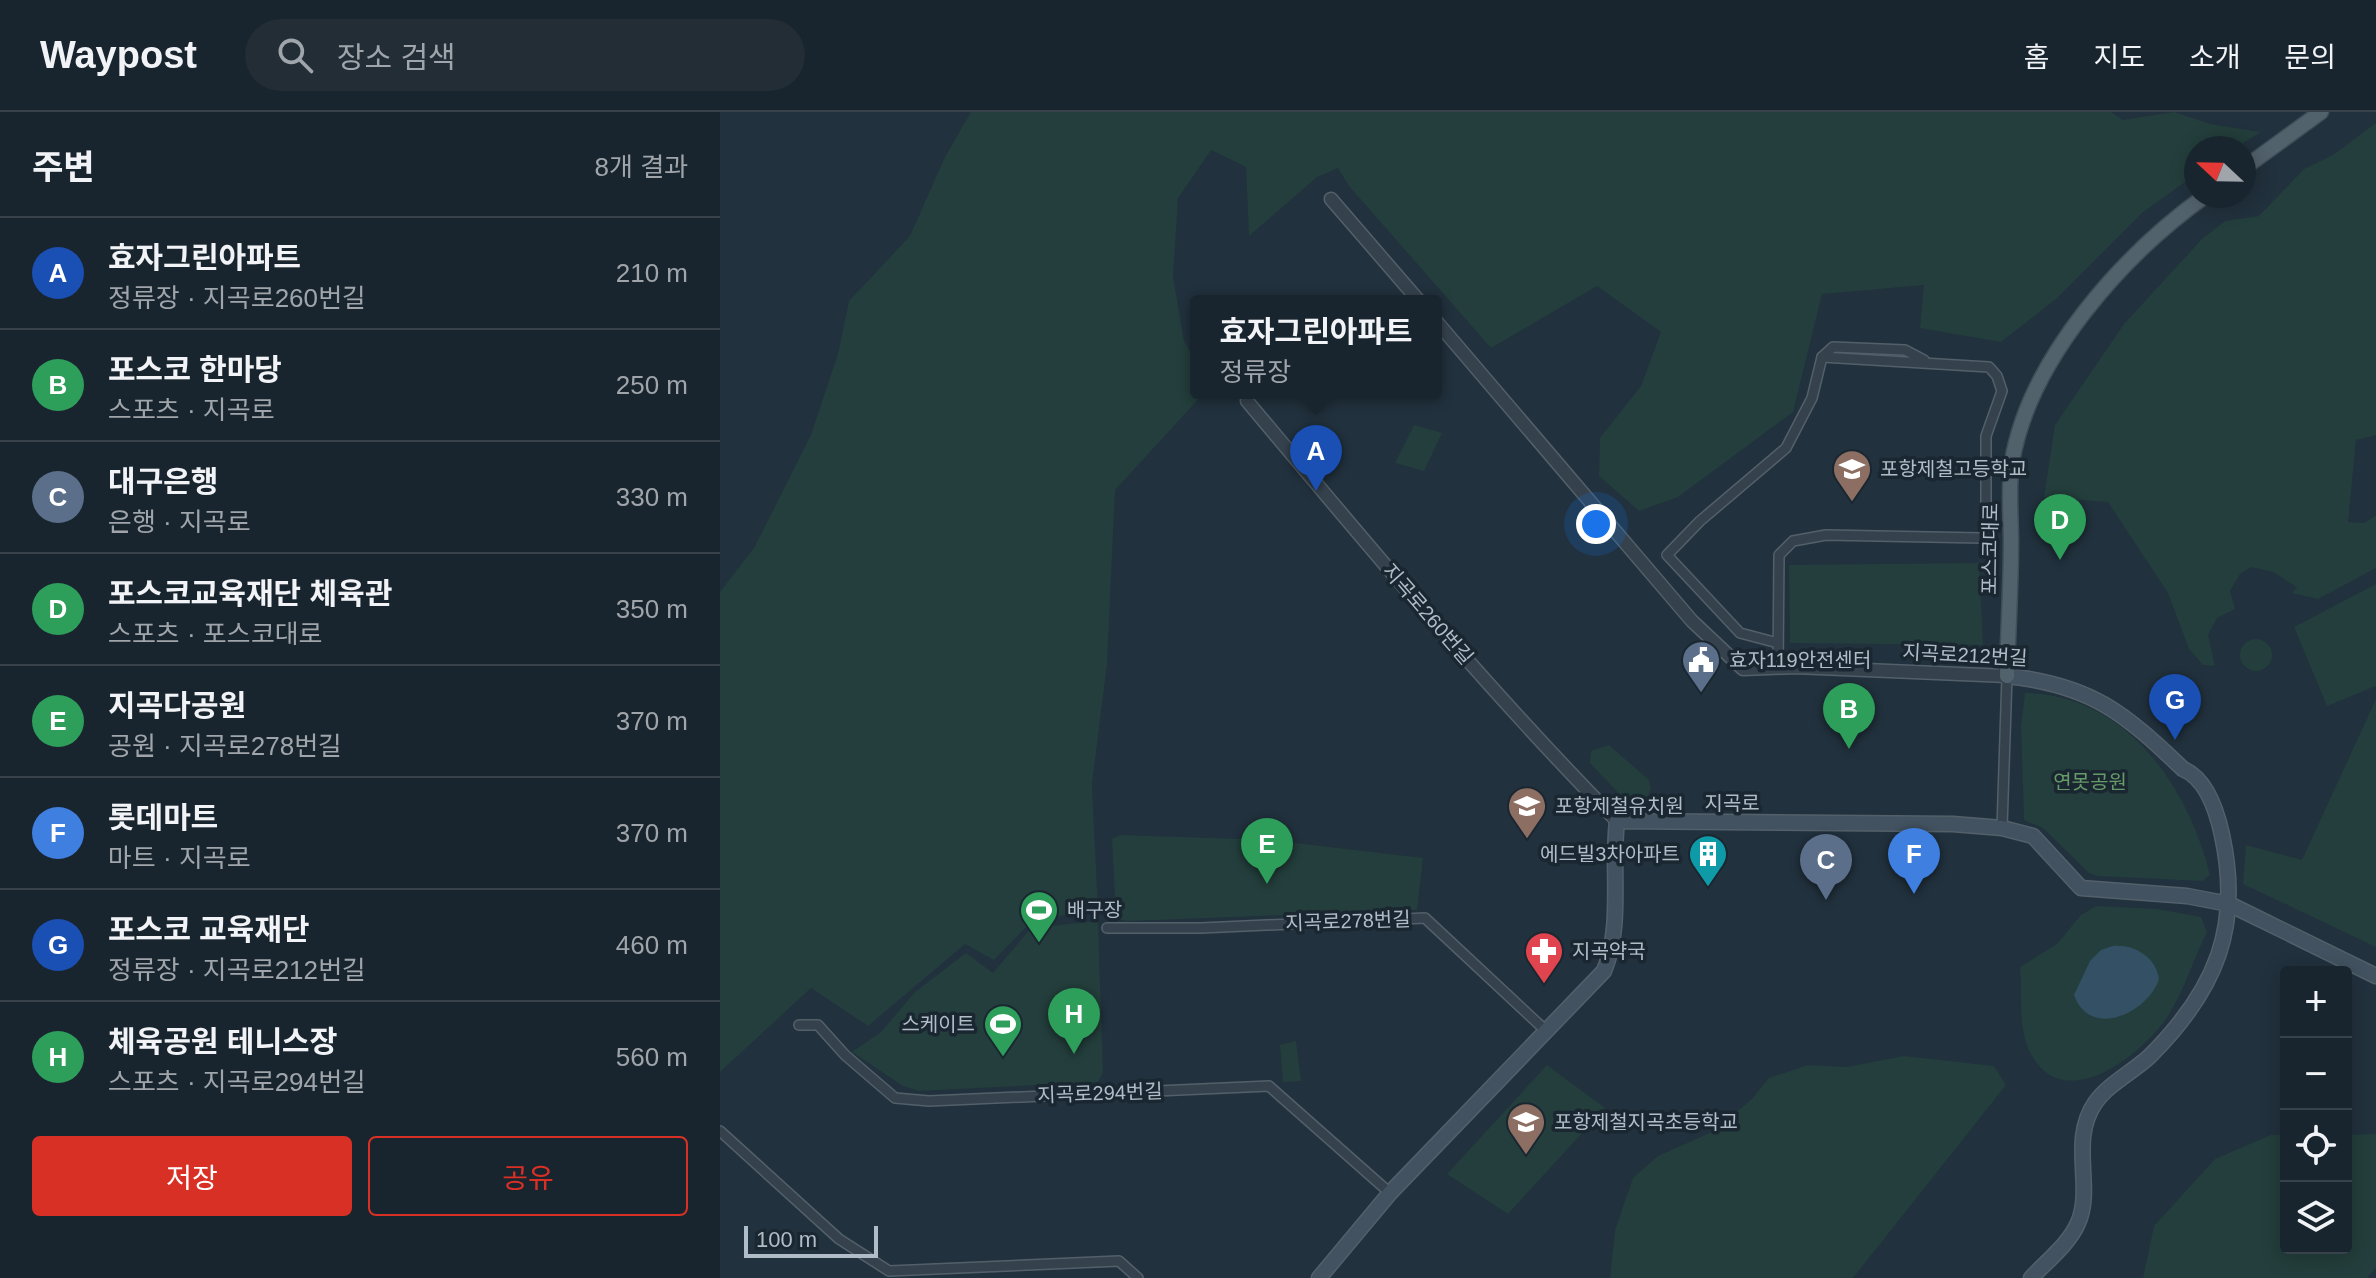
<!DOCTYPE html>
<html lang="ko">
<head>
<meta charset="utf-8">
<style>
  :root { --surface:#19252e; --page:#222d36; --text:#f1f3f6; --muted:#9fa5aa; --line:#37424a; --accent:#d93025 }
  body { margin:0; font-family:Arial,"Noto Sans KR",sans-serif; background:var(--page); color:var(--text) }
  .controls { position:absolute; right:24px; bottom:24px; display:grid; overflow:hidden; border-radius:8px; box-shadow:0 4px 20px #0003 }
  .controls button { width:72px; height:72px; display:grid; place-items:center; padding:0; border:0; border-bottom:2px solid var(--line); background:var(--surface); color:var(--text); font:40px sans-serif }
  .compass { position:absolute; left:1464px; top:24px; width:72px; height:72px; border-radius:50%; background:var(--surface); box-shadow:0 4px 20px #0003; rotate:292deg }
  .scale { position:absolute; left:24px; bottom:20px; width:134px; box-sizing:border-box; padding-left:8px; border:4px solid #b0bdc8; border-top:0; font-size:22px; line-height:28px; white-space:nowrap; color:#b0bdc8; -webkit-text-stroke:6px #1a2731; paint-order:stroke }
  .you { position:absolute; left:876px; top:412px; width:28px; height:28px; margin:-20px; border:6px solid #fff; border-radius:50%; background:#1a73e8; box-shadow:0 0 0 12px #1a73e833 }
  .badge { display:grid; place-items:center; width:52px; height:52px; border-radius:50%; background:var(--accent); color:#fff; font-size:26px; font-weight:700 }
  .pin { position:absolute; translate:-50% -66px; filter:drop-shadow(0 2px 4px #0008) }
  .pin::after { content:''; position:absolute; top:42px; width:28px; height:24px; background:inherit; clip-path:polygon(0 0,100% 0,50% 100%) }
  .popup { position:absolute; left:470px; top:183px; width:252px; height:104px; box-sizing:border-box; display:grid; place-content:center; border-radius:8px; background:var(--surface); filter:drop-shadow(0 2px 6px #0005); font-size:26px; white-space:nowrap; color:var(--muted) }
  .popup b { font-size:30px; color:var(--text) }
  .popup::after { content:''; position:absolute; left:50%; top:100%; margin-left:-16px; border:16px solid transparent; border-top-color:var(--surface) }
  .list { margin:0; padding:0; list-style:none }
  h2 { display:flex; justify-content:space-between; align-items:center; height:104px; margin:0; padding:0 32px; font-size:34px }
  h2 small { font-size:26px; font-weight:400; color:var(--muted) }
  .list li { display:grid; grid-template-columns:52px 1fr auto; gap:24px; align-items:center; box-sizing:border-box; height:112px; padding:0 32px; border-top:2px solid var(--line) }
  .list b { display:block; font-size:30px; white-space:nowrap }
  .list p { margin:0; font-size:26px; white-space:nowrap; color:var(--muted) }
  .list em { font-size:26px; font-style:normal; color:var(--muted) }
  .actions { display:flex; gap:16px; padding:24px 32px }
  .actions a { flex:1; padding:18px 0; border:2px solid var(--accent); border-radius:8px; text-align:center; font-size:28px; color:var(--accent) }
  .actions .main { background:var(--accent); color:#fff }
  .icon { flex:none; width:44px; height:44px; fill:none; stroke:currentColor; stroke-width:2; stroke-linecap:round; stroke-linejoin:round }
  .map { position:relative; flex:none; width:1656px; height:1166px; overflow:hidden }
  header { display:flex; align-items:center; gap:48px; box-sizing:border-box; height:112px; padding:0 40px; background:var(--surface); border-bottom:2px solid var(--line) }
  header strong { font-size:38px }
  nav { display:flex; gap:44px; margin-inline-start:auto; font-size:28px }
  .search { width:560px; height:72px; background:var(--page); display:flex; align-items:center; gap:20px; box-sizing:border-box; padding:0 28px; border-radius:44px; color:var(--muted); font-size:30px }
  main { display:flex }
  aside { flex:1; background:var(--surface) }
  .map>svg:first-child { display:block }
  .green { fill:#233e3c }
  .water { fill:#335065 }
  .lines { fill:none; stroke-linecap:round; stroke-linejoin:round }
  .minor-casing { stroke:#53606a; stroke-width:12 }
  .tertiary-casing { stroke:#53606a; stroke-width:15 }
  .secondary-casing { stroke:#53606a; stroke-width:17 }
  .primary-casing { stroke:#414e58; stroke-width:17 }
  .minor { stroke:#35424d; stroke-width:9 }
  .tertiary { stroke:#35424d; stroke-width:12 }
  .secondary { stroke:#425260; stroke-width:14 }
  .primary { stroke:#52626d; stroke-width:14 }
  .labels { text-anchor:middle; stroke-width:7; stroke-linejoin:round; paint-order:stroke }
  .poi-label { font-size:20px; fill:#b0bdc8; stroke:#1a2731; text-anchor:start }
  .street-label { font-size:20px; fill:#b0bdc8; stroke:#1a2731 }
  .park-label { font-size:20px; fill:#659b68; stroke:#1a2731 }
</style>
</head>
<body>
<header>
<strong>Waypost</strong>
<div class="search"><svg class="icon" aria-label="search" viewBox="0 0 24 24"><circle cx="10" cy="10" r="6"/><path d="M15 15l6 6"/></svg>장소 검색</div>
<nav><a>홈</a><a>지도</a><a>소개</a><a>문의</a></nav>
</header>
<main>
<aside>
<h2>주변<small>8개 결과</small></h2>
<ul class="list">
<li><span class="badge" style="background:#1a4fb4">A</span><div><b>효자그린아파트</b><p>정류장 · 지곡로260번길</p></div><em>210 m</em></li>
<li><span class="badge" style="background:#2e9e5b">B</span><div><b>포스코 한마당</b><p>스포츠 · 지곡로</p></div><em>250 m</em></li>
<li><span class="badge" style="background:#5c6f8a">C</span><div><b>대구은행</b><p>은행 · 지곡로</p></div><em>330 m</em></li>
<li><span class="badge" style="background:#2e9e5b">D</span><div><b>포스코교육재단 체육관</b><p>스포츠 · 포스코대로</p></div><em>350 m</em></li>
<li><span class="badge" style="background:#2e9e5b">E</span><div><b>지곡다공원</b><p>공원 · 지곡로278번길</p></div><em>370 m</em></li>
<li><span class="badge" style="background:#3f7fe0">F</span><div><b>롯데마트</b><p>마트 · 지곡로</p></div><em>370 m</em></li>
<li><span class="badge" style="background:#1a4fb4">G</span><div><b>포스코 교육재단</b><p>정류장 · 지곡로212번길</p></div><em>460 m</em></li>
<li><span class="badge" style="background:#2e9e5b">H</span><div><b>체육공원 테니스장</b><p>스포츠 · 지곡로294번길</p></div><em>560 m</em></li>
</ul>
<div class="actions"><a class="main">저장</a><a>공유</a></div>
</aside>
<div class="map">
<svg width="1656" height="1166" viewBox="0 0 1656 1166">
  <rect width="100%" height="100%" fill="#21313d"/>
  <g class="green">
    <path d="M251 0H1391L1403 8 1454 0 1490 12 1541 20 1515 36H1476V62L1422 101 1336 187 1281 230 1200 216 1204 173 1102 182 1073 300 958 385 919 399 879 364 880 326 921 274 941 220 877 174 771 236 629 74 618 56 597 65 529 124 526 55 491 38 458 86 453 165 464 229 476 249V281H484L395 378 387 552 372 672 378 798 313 808 274 848 245 832 148 914 91 876 0 960V480L34 436 91 323 118 242 129 189 190 124 225 45Z"/>
    <path d="M1656 11V323L1636 328 1628 410 1644 411 1656 403V456L1598 487 1572 481 1577 475 1553 460 1531 455 1520 462 1510 479 1515 497 1497 506 1488 523 1495 554 1483 553 1469 537 1448 481 1388 390 1324 385 1335 313 1404 212 1482 127 1505 109 1539 104 1584 57 1613 43Z"/>
    <path d="M694 313 722 321 704 359 675 351Z"/>
    <path d="M1259 451 1263 533 1070 531 1069 453Z"/>
    <path d="M1656 472V574L1607 594 1574 515Z"/>
    <circle cx="1536" cy="543" r="16"/>
    <path d="M1305 581C1405 582 1468 673 1490 763L1482 769 1378 764 1369 761 1323 716 1304 708 1301 614Z"/>
    <path d="M1656 587V835L1523 772 1526 733 1582 748Z"/>
    <path d="M889 633 929 668 931 677 926 689 908 691 870 651 871 639Z"/>
    <path d="M400 723 550 728 703 746 697 798 408 809 396 807 392 727Z"/>
    <path d="M1376 794 1437 797 1481 805 1487 820C1473 848 1465 877 1448 904 1422 943 1343 1006 1310 940 1298 918 1302 879 1300 855L1337 832 1361 803Z"/>
    <path d="M378 809 383 961 378 970 199 979 183 974 132 940 161 920 195 880 246 841 273 861 311 816Z"/>
    <path d="M576 929 581 969 563 970 560 933Z"/>
    <path d="M1184 944 1274 954 1286 973 1133 1166H890L895 1118 913 1066 938 1044 992 1020 1032 987 1049 966 1088 953 1127 955Z"/>
    <path d="M827 953 885 996 788 1102 727 1062Z"/>
    <path d="M1656 1022V1156L1647 1166H1423L1434 1114 1495 1047 1551 1023H1566V1136H1626V1023Z"/>
  </g>
  <path class="water" d="M1393 834C1414 832 1436 845 1439 867 1428 901 1370 928 1354 883L1370 849 1381 838Z"/>
  <g class="lines">
    <g class="minor-casing">
      <g id="minor">
        <path d="M1058 531 1020 521 947 443 980 409 1066 336 1092 286 1102 245 1113 235 1185 238 1204 248"/>
        <path d="M1058 556 1059 443 1073 429 1106 423 1261 426 1266 422V324L1282 279 1277 264 1269 255 1102 245"/>
        <path d="M1282 716 1287 564"/>
        <path d="M387 816H481L705 806 824 917"/>
        <path d="M79 913H98L125 943 175 986 209 989 549 974 670 1081"/>
        <path d="M0 1019 119 1127 169 1159 399 1149 418 1166"/>
      </g>
    </g>
    <g class="tertiary-casing">
      <g id="tertiary">
        <path d="M611 87 699 189"/>
        <path d="M716 209 972 509 1023 557 1075 555 1287 564"/>
        <path d="M527 289C647 432 766 576 897 709"/>
      </g>
    </g>
    <g class="secondary-casing">
      <g id="secondary">
        <path d="M1287 564C1372 573 1404 601 1463 657 1487 667 1497 700 1502 723 1522 815 1496 878 1430 944 1413 960 1388 972 1375 991 1349 1029 1374 1075 1358 1111 1349 1132 1327 1149 1311 1166"/>
        <path d="M599 1166 670 1081 884 859C903 813 891 758 897 709L1233 712 1282 716 1313 724 1361 776 1467 784 1509 792 1656 864"/>
      </g>
    </g>
    <g class="primary-casing">
      <g id="primary">
        <path d="M1524 56 1601 0"/>
        <path d="M1287 564C1288 519 1291 474 1291 430 1291 403 1288 376 1292 350 1309 247 1403 143 1485 84"/>
      </g>
    </g>
    <use href="#minor" class="minor"/>
    <use href="#tertiary" class="tertiary"/>
    <use href="#secondary" class="secondary"/>
    <use href="#primary" class="primary"/>
  </g>
  <defs>
    <g id="school-pin" transform="scale(2)"><path d="M0 17L-7.5 6A9.5 9.5 0 1 1 7.5 6Z" fill="#8d6e63" stroke="#1a2731"/><path d="M0-5L7-2L0 1L-7-2ZM-4 1L0 2.5L4 1V4Q0 6-4 4Z" fill="#fff"/></g>
    <g id="civic-pin" transform="scale(2)"><path d="M0 17L-7.5 6A9.5 9.5 0 1 1 7.5 6Z" fill="#5c6f8a" stroke="#1a2731"/><path d="M-.6-6.5H3V-4.5H.6V-3L4-1V1h2V6H-6V1h2V-1L-.6-3ZM-1.2 2.5V6h2.4V2.5Z" fill="#fff"/></g>
    <g id="building-pin" transform="scale(2)"><path d="M0 17L-7.5 6A9.5 9.5 0 1 1 7.5 6Z" fill="#0f9aa8" stroke="#1a2731"/><path d="M-4-6H4V6H1V3H-1V6H-4ZM-2.5-4.3h1.7v1.8h-1.7ZM.8-4.3h1.7v1.8H.8ZM-2.5-1h1.7V.8h-1.7ZM.8-1h1.7V.8H.8Z" fill="#fff"/></g>
    <g id="stadium-pin" transform="scale(2)"><path d="M0 17L-7.5 6A9.5 9.5 0 1 1 7.5 6Z" fill="#2e9e5b" stroke="#1a2731"/><path d="M0-5a6.5 5 0 1 0 0 10a6.5 5 0 1 0 0-10ZM-3.5-1.8h7v3.6h-7Z" fill="#fff"/></g>
    <g id="pharmacy-pin" transform="scale(2)"><path d="M0 17L-7.5 6A9.5 9.5 0 1 1 7.5 6Z" fill="#e0444e" stroke="#1a2731"/><path d="M-2-6h4v4h4v4h-4v4h-4v-4h-4v-4h4Z" fill="#fff"/></g>
  </defs>
  <g fill-rule="evenodd">
    <use href="#school-pin" x="1132" y="357"/>
    <use href="#civic-pin" x="981" y="548"/>
    <use href="#school-pin" x="807" y="694"/>
    <use href="#building-pin" x="988" y="742"/>
    <use href="#stadium-pin" x="319" y="798"/>
    <use href="#pharmacy-pin" x="824" y="839"/>
    <use href="#stadium-pin" x="283" y="912"/>
    <use href="#school-pin" x="806" y="1010"/>
  </g>
  <g class="labels">
    <g class="poi-label">
      <text x="1160" y="364">포항제철고등학교</text>
      <text x="1009" y="555">효자119안전센터</text>
      <text x="835" y="701">포항제철유치원</text>
      <text x="960" y="749" text-anchor="end">에드빌3차아파트</text>
      <text x="347" y="805">배구장</text>
      <text x="852" y="846">지곡약국</text>
      <text x="255" y="919" text-anchor="end">스케이트</text>
      <text x="834" y="1017">포항제철지곡초등학교</text>
    </g>
    <g class="street-label">
      <text transform="translate(1270 437) rotate(-89)" y="7">포스코대로</text>
      <text transform="translate(708 502) rotate(49)" y="7">지곡로260번길</text>
      <text transform="translate(1245 543) rotate(3)" y="7">지곡로212번길</text>
      <text x="1012" y="698">지곡로</text>
      <text transform="translate(628 809) rotate(-2)" y="7">지곡로278번길</text>
      <text transform="translate(380 981) rotate(-2)" y="7">지곡로294번길</text>
    </g>
    <g class="park-label">
      <text x="1370" y="677">연못공원</text>
    </g>
  </g>
</svg>
<div class="controls">
<button>+</button>
<button>−</button>
<button><svg class="icon" aria-label="locate" viewBox="0 0 24 24"><circle cx="12" cy="12" r="6"/><path d="M12 2v4M12 18v4M2 12h4M18 12h4"/></svg></button>
<button><svg class="icon" aria-label="layers" viewBox="0 0 24 24"><path d="M12 4l9 5-9 5-9-5zM3 14l9 5 9-5"/></svg></button>
</div>
<svg class="compass" viewBox="-18 -18 36 36"><path d="M0-13l5 13h-10z" fill="#e53935"/><path d="M0 13l5-13h-10z" fill="#9fa5aa"/></svg>
<div class="scale">100 m</div>
<div class="you"></div>
<div class="pin badge" style="left:596px;top:379px;background:#1a4fb4">A</div>
<div class="popup"><b>효자그린아파트</b>정류장</div>
<div class="pin badge" style="left:1129px;top:637px;background:#2e9e5b">B</div>
<div class="pin badge" style="left:1106px;top:788px;background:#5c6f8a">C</div>
<div class="pin badge" style="left:1340px;top:448px;background:#2e9e5b">D</div>
<div class="pin badge" style="left:547px;top:772px;background:#2e9e5b">E</div>
<div class="pin badge" style="left:1194px;top:782px;background:#3f7fe0">F</div>
<div class="pin badge" style="left:1455px;top:628px;background:#1a4fb4">G</div>
<div class="pin badge" style="left:354px;top:942px;background:#2e9e5b">H</div>
</div>
</main>
</body>
</html>
